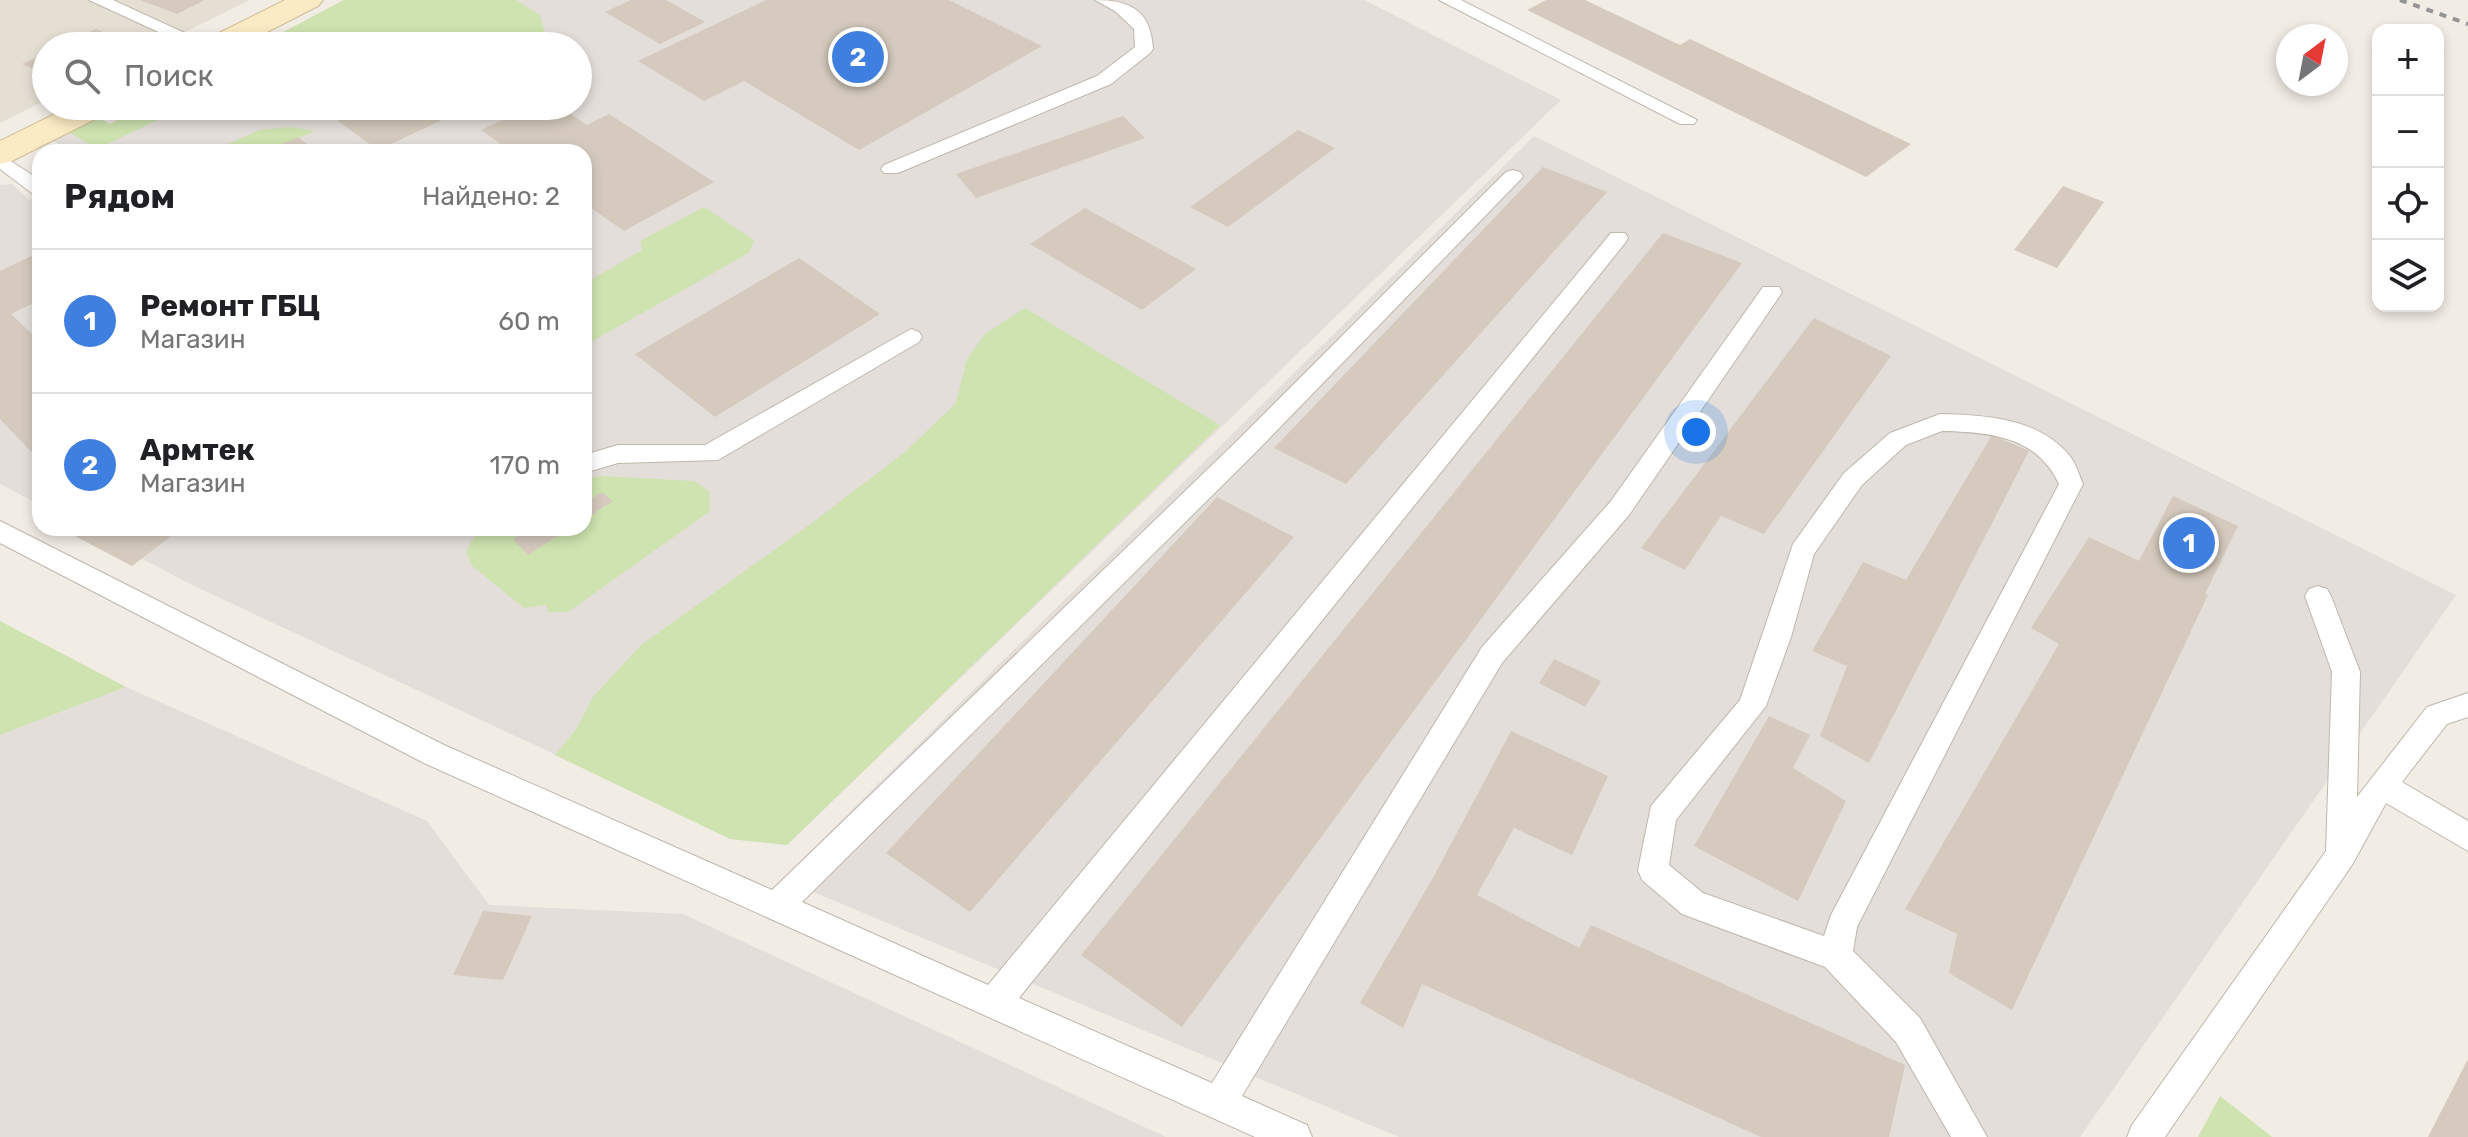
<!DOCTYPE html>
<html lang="ru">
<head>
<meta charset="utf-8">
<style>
  :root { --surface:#fff; --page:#f2f2f2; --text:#202124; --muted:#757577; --line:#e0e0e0; --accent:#ec3520 }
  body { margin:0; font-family:Rubik,sans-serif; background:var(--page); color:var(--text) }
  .controls { position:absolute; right:24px; top:24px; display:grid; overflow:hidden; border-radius:16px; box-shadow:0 4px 12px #0003 }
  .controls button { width:72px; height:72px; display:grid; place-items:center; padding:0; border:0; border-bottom:2px solid var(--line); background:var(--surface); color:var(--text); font:40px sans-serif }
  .compass { position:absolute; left:2276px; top:24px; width:72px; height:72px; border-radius:50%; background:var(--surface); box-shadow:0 4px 12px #0003; rotate:32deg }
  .you { position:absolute; left:1696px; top:432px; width:28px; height:28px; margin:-20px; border:6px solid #fff; border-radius:50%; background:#1a73e8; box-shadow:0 0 0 12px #1a73e833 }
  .badge { display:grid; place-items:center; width:52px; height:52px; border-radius:50%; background:var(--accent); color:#fff; font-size:26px; font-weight:700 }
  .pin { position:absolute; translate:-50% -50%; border:4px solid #fff; box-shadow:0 2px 8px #0006 }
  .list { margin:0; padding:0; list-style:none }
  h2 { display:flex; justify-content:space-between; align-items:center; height:104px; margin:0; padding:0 32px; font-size:34px }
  h2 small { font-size:26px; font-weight:400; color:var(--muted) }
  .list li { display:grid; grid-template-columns:52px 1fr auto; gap:24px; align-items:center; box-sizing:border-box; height:144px; padding:0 32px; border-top:2px solid var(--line) }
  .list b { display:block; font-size:30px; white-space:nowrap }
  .list p { margin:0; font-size:26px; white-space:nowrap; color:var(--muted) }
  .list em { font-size:26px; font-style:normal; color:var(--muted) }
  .icon { flex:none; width:44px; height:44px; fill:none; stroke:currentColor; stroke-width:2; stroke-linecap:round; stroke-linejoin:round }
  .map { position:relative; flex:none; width:2468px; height:1137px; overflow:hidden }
  .search { position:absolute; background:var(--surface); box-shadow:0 4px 12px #0003; left:32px; top:32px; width:560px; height:88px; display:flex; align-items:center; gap:20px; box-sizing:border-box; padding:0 28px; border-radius:44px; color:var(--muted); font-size:30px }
  .panel { position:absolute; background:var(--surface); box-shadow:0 4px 12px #0003; left:32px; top:144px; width:560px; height:392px; border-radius:24px }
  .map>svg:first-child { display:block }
  .residential { fill:#e5ded3 }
  .industrial { fill:#e3ded9 }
  .green { fill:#cee3af }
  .building { fill:#d5cabd }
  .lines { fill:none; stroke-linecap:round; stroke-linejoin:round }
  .lane-casing { stroke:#bfb7ab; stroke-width:2 }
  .secondary-casing { stroke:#cebd97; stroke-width:2 }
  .lane { fill:#fff; fill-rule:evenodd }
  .secondary { fill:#fbebc4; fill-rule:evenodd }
  .rail { stroke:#949494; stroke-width:4; stroke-dasharray:7 7; stroke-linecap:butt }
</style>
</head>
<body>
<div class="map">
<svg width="2468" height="1137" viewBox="0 0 2468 1137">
  <rect width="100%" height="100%" fill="#f1ece4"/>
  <path class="residential" d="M0 0H250L156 46H46V100L0 123Z"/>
  <g class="industrial">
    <path d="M344 0H1364L1561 100 787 845 730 839 687 816 190 584 84 528H584V152H73L51 140 97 117 110 124 144 106H578V46H257Z"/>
    <path d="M1534 136 2456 595 2080 1137H1399L782 879Z"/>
    <path d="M12 184 29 200 40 195V505L0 484V185Z"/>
    <path d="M126 687 427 821 489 905 683 914 1166 1137H0V735Z"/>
  </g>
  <g class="green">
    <path d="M344 0H516L540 15 548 46H257Z"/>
    <path d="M144 106H187L97 149 68 131 97 117 110 124Z"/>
    <path d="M290 127 315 131 265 152H211L259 130Z"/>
    <path d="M704 207 754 240 749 253 589 343 584 350V284L642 250 640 241Z"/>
    <path d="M1025 308 1220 425 787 845 730 839 555 755 577 728 593 697 641 645 812 523 905 452 956 403 967 359 985 334Z"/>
    <path d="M602 476 694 481 709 491 710 511 568 612H548L546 605 524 608 472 566 466 552C481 518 499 528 531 528L513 539 528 554 571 528H584V520L612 501 602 492 584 503V479Z"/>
    <path d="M0 621 126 687 0 735Z"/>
    <path d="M2220 1096 2272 1137H2198Z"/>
  </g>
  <g class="building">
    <path d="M140 0H205L177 14Z"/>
    <path d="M631 0H666L705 22 660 44 605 12Z"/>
    <path d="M766 0H949L1042 46 859 150 744 81 704 101 638 61Z"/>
    <path d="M1546 0H1585L1680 45 1690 39 1911 144 1866 177 1527 10Z"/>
    <path d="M96 29 125 41 115 46H60Z"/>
    <path d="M46 53V75L22 64Z"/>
    <path d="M370 106H472L378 150 338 121Z"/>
    <path d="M533 106H558L587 125 609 114 714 182 624 231 584 203V152H512L481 130Z"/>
    <path d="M1123 116 1145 138 976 198 956 174Z"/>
    <path d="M1298 130 1335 148 1228 227 1190 207Z"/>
    <path d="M298 137 317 152H265Z"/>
    <path d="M1543 167 1607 192 1346 484 1274 448Z"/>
    <path d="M2063 186 2104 202 2057 268 2014 250Z"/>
    <path d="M1085 208 1196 269 1142 310 1030 244Z"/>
    <path d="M1663 233 1742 263 1182 1027 1081 955Z"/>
    <path d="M40 252V300L11 314 34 336 40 333V461L0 419V271Z"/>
    <path d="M799 258 880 314 715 417 635 354Z"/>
    <path d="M1814 318 1891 356 1764 534 1721 516 1685 570 1641 548Z"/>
    <path d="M1992 435 2029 451 1869 763 1820 736 1847 666 1812 651 1863 562 1906 580Z"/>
    <path d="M602 492 613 501 584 520V503Z"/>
    <path d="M2173 496 2238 526 2205 594 2208 595 2012 1010 1949 973 1957 934 1905 909 2059 644 2031 628 2089 537 2139 561Z"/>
    <path d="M1217 497 1294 537 970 912 886 853Z"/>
    <path d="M76 528H152L170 537 132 566 69 533Z"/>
    <path d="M531 528H570L528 555 513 539Z"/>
    <path d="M1554 659 1601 681 1585 707 1539 683Z"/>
    <path d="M1769 716 1810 735 1793 768 1846 801 1798 901 1694 846Z"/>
    <path d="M1511 731 1608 776 1572 855 1514 828 1477 895 1579 948 1591 925 1905 1065 1889 1137H1761L1422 984 1403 1028 1360 1003 1434 876Z"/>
    <path d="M483 911 532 916 503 980 453 975Z"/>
    <path d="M2468 1059V1137H2428Z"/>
  </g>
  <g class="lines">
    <g class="lane-casing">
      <g id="lane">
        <path d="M89 0H113L213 46H189Z"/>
        <path d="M1095 0C1131 0 1151 11 1153 49L1150 53 1111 84 898 173H884L881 169 884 165 1097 76 1135 47 1134 29 1115 11Z"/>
        <path d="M1439 0H1461L1697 120 1694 124H1680Z"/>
        <path d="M0 154 40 180V196L33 194 0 169Z"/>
        <path d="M1513 170 1520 172 1523 176 1520 180 1257 451 802 902 988 985 1611 233H1625L1628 238 1625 243 1019 998 1212 1083 1482 647 1611 501 1763 287H1779L1782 292 1779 297 1629 515 1502 663 1242 1096 1307 1125 1312 1137H1255L424 763 0 543V521L444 745 772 890 1239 439 1506 172Z"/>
        <path d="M911 329 919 332 922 337 919 342 718 460 618 463 584 473V455L618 445H705Z"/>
        <path d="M1940 414C1985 415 2038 418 2069 455 2076 463 2079 475 2083 484L1857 927 1853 951 1920 1018 1987 1137H1951L1896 1042 1825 967 1682 914 1642 880 1638 870 1651 806 1740 700 1793 544 1844 473 1890 433ZM1942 431C1989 432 2037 436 2059 484L1831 915 1824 936 1703 893 1669 865 1676 820 1766 706 1791 637 1814 554 1862 485 1906 445Z"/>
        <path d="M2318 586 2327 589 2331 596 2360 672 2357 797 2427 707 2468 693V717L2447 724 2402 782 2468 821V851L2386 803 2352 865 2165 1137H2127L2132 1125 2326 851 2332 672 2305 596 2309 589Z"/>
      </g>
    </g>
    <g class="secondary-casing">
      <g id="secondary">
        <path d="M285 0H323L318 6 240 46H201L205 40Z"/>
        <path d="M71 106H112L107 113 12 161 0 164V141Z"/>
      </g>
    </g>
    <use href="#lane" class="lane"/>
    <use href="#secondary" class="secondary"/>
    <path class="rail" d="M2400 0 2468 24"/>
  </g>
</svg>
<div class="controls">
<button>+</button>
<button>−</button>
<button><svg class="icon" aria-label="locate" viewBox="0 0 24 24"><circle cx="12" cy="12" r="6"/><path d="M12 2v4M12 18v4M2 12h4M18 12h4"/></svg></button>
<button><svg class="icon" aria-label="layers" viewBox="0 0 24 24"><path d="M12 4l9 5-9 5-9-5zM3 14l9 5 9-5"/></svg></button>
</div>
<svg class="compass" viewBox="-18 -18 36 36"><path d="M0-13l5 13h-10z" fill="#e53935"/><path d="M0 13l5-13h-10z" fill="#757577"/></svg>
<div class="you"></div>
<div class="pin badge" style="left:2189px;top:543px;background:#3f7fe0">1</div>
<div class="pin badge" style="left:858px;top:57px;background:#3f7fe0">2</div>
<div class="search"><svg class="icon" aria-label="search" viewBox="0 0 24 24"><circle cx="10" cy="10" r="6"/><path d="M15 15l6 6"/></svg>Поиск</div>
<section class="panel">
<h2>Рядом<small>Найдено: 2</small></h2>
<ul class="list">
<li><span class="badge" style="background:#3f7fe0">1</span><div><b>Ремонт ГБЦ</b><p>Магазин</p></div><em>60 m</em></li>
<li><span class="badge" style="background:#3f7fe0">2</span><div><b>Армтек</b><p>Магазин</p></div><em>170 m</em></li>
</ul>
</section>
</div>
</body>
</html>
